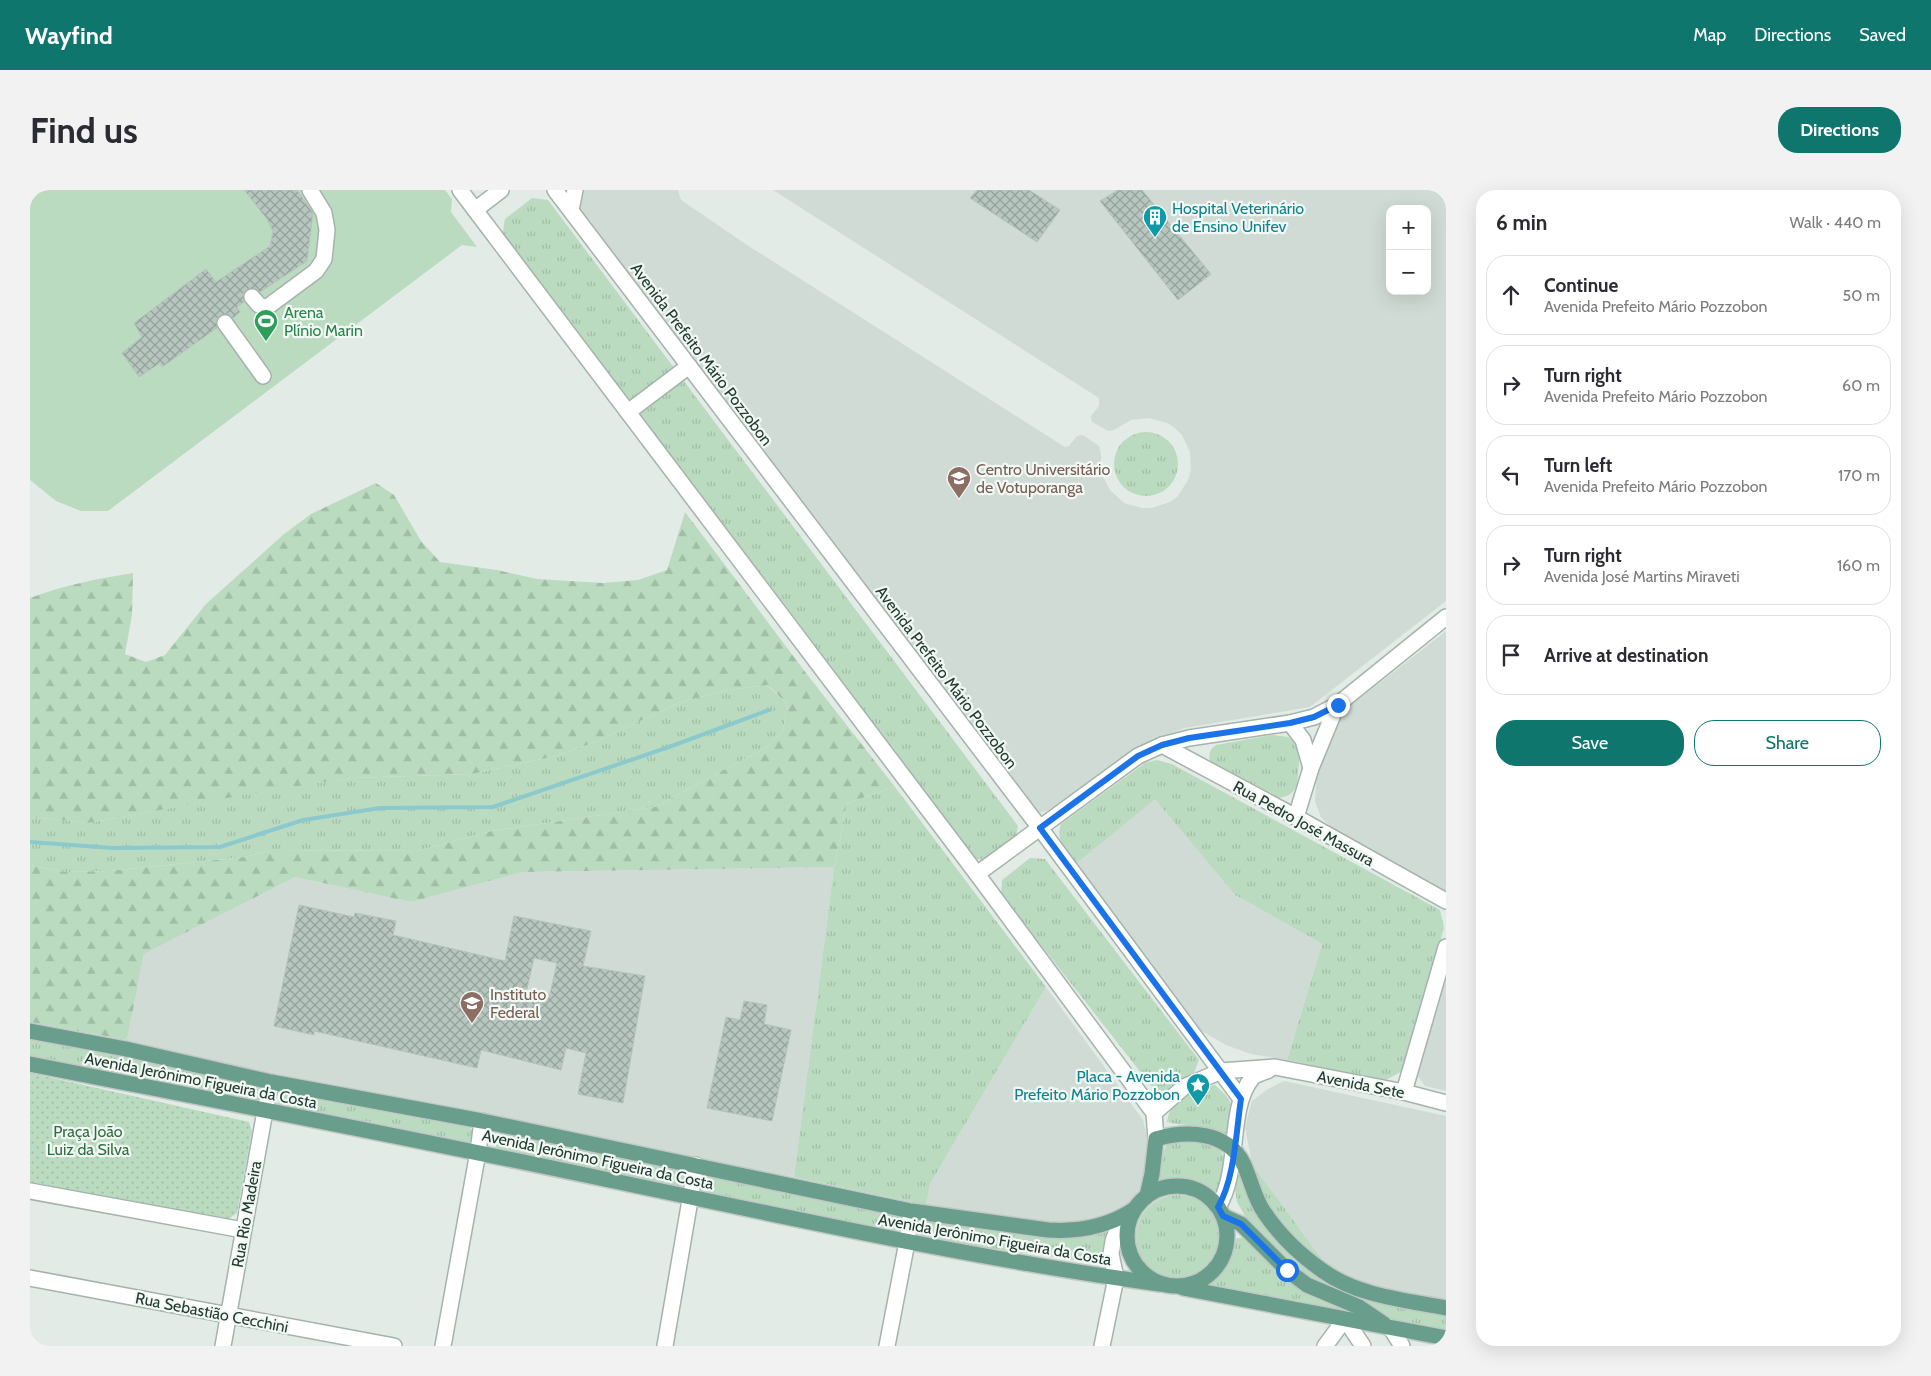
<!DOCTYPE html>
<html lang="en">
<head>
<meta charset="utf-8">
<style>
  :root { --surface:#fff; --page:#f2f2f3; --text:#2b2b33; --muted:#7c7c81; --line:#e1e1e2; --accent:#0f766e }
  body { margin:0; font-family:Cabin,sans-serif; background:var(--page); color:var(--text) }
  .controls { position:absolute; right:15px; top:15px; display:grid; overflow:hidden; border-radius:10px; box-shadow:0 5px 20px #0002 }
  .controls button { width:45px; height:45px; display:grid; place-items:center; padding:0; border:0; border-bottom:1px solid var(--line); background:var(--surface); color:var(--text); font:25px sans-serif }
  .stop { position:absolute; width:15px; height:15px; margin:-11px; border:4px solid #1a73e8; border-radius:50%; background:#fff }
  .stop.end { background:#1a73e8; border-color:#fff; box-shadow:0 1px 5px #0008 }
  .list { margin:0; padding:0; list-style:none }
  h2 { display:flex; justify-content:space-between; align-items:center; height:65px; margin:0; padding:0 20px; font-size:21px }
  h2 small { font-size:16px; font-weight:400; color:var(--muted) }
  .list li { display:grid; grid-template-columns:32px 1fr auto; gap:15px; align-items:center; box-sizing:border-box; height:80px; margin:0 10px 10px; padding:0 10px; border:1px solid var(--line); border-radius:20px }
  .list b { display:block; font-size:19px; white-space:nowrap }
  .list p { margin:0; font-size:16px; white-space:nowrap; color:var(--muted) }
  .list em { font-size:16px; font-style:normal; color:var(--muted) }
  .actions { display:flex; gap:10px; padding:15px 20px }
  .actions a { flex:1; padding:11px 0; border:1px solid var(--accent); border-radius:20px; text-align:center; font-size:18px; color:var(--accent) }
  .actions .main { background:var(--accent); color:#fff }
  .icon { flex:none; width:28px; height:28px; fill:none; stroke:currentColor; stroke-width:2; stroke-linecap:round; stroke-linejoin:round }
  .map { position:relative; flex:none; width:1416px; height:1156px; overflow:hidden; border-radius:20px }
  header { display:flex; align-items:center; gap:30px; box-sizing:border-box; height:70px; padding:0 25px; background:var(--accent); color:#fff }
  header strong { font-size:24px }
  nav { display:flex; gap:28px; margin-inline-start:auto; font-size:18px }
  .intro { display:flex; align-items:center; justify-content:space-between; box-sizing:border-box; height:120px; padding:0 30px }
  h1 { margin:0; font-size:35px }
  .button { padding:12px 22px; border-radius:20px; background:var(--accent); color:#fff; font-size:18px; font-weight:700 }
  main { display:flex; gap:30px; padding:0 30px }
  aside { flex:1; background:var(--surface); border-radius:20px; box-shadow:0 5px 20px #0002 }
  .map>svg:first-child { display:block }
  .built { fill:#d0dbd5; fill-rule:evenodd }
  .grass { fill:url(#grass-tufts) }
  .forest { fill:url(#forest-firs) }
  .park { fill:url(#park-dots) }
  .pitch { fill:#bbdbc1 }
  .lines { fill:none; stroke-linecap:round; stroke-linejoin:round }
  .stream { stroke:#8cc9cd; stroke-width:4 }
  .building { fill:url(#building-cross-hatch); stroke:#b4c4bc; fill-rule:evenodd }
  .minor-casing { stroke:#a5b3ac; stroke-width:18 }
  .major-casing { stroke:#c1c8c6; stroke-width:18 }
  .minor { stroke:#fff; stroke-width:15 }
  .major { stroke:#689e8b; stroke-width:15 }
  .route { stroke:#1a73e8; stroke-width:6 }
  .labels { text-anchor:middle; stroke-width:4.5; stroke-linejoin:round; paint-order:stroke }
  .culture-label { font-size:16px; fill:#0d838f; stroke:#f2f8f4; text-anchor:start }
  .leisure-label { font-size:16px; fill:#27864d; stroke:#f2f8f4; text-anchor:start }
  .street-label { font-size:16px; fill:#233b32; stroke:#f2f8f4 }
  .education-label { font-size:16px; fill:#785e54; stroke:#f2f8f4; text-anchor:start }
  .park-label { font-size:16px; fill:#2f6f42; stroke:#f2f8f4 }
</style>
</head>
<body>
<header>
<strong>Wayfind</strong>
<nav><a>Map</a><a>Directions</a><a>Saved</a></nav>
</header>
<div class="intro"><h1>Find us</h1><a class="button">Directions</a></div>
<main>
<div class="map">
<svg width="1416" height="1156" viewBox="0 0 1416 1156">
  <defs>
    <pattern id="grass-tufts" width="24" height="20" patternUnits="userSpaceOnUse" patternTransform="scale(1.25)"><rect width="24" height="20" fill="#bbdbc1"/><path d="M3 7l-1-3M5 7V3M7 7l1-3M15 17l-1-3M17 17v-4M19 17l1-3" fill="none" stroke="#a0bda6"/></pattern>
    <pattern id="forest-firs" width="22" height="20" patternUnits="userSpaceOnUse" patternTransform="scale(1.25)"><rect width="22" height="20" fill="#bbdbc1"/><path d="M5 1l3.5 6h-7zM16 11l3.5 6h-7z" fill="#a0bda6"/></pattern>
    <pattern id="park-dots" width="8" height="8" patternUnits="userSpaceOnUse" patternTransform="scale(1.25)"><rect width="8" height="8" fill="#bbdbc1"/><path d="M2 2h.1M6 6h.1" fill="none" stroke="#a0bda6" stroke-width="1.8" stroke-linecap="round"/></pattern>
    <pattern id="building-cross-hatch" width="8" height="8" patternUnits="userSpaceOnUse" patternTransform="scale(1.25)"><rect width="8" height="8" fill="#b7c6bf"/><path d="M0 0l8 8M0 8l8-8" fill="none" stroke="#94a29c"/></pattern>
  </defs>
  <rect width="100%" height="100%" fill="#e2ebe6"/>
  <g class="built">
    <path d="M535 0H648L651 10 720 57 1035 257 1039 256 1047 246 1053 245 1069 256 1071 264V283L1080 300 1094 313 1112 318H1122L1140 312 1148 306 1158 290 1161 281 1160 262 1152 245 1145 238 1137 233 1119 228 1101 230 1084 240 1078 241 1062 232 1061 226 1069 216V208L743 0H1416V411L1280 517 1155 538 1117 552 1022 620 1010 622 1001 616ZM1360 19H1397V101H1360Z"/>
    <path d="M1416 441V702L1311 647 1291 627 1285 611 1287 580 1308 531 1320 516Z"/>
    <path d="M1125 608 1205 705 1292 754 1257 870 1221 864 1196 855 1163 836 1046 674Z"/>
    <path d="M804 677 764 987 667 969 241 883 97 850 114 764 265 687 381 712 493 682Z"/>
    <path d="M1416 786V901L1395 896 1388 886Z"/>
    <path d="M1016 797 1113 930 1117 947 1114 982 1109 1000 1095 1019 1053 1036 996 1031 896 1015 900 994Z"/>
    <path d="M1254 891 1416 926V1112L1325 1093 1300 1080 1222 974 1215 937 1222 911 1238 899Z"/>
  </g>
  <g class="grass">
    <path d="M502 8 518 10 988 636 985 651 957 670 941 668 472 46 475 29Z"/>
    <circle cx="1116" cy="274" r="32"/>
    <path d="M737 495 757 514 753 542 735 558 625 617 462 641 387 661 244 660 215 667 79 681 34 682 0 675V627L59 633 241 599 322 588 442 584 526 566 568 551 648 513 698 500Z"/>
    <path d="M1242 545 1258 547C1271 557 1270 569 1268 584 1267 598 1264 607 1247 608L1188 577 1180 571C1178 564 1180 559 1186 555Z"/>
    <path d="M1126 570 1142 574 1410 720 1414 738 1374 880 1356 890 1257 870 1292 754 1205 705 1125 609 1046 674C1036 661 1025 651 1031 634L1115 573Z"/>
    <path d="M865 597 1016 797 900 994 896 1015 764 987 804 677 817 613Z"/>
    <path d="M1000 668 1015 669 1169 870 1162 888 1138 902H1126L971 704 972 690Z"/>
    <path d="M0 848 226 894 231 901 229 910 221 913 0 869Z"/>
    <path d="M1185 895C1207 914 1203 917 1199 946L1196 947C1186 942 1176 938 1165 936 1156 934 1147 935 1137 932 1141 907 1163 898 1185 895Z"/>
    <path d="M258 899 438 936 444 942 443 951 436 955 254 919 248 914 251 904Z"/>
    <path d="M473 941 650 977 658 984 655 995 645 997 472 963 466 957 467 946Z"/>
    <path d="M1166 949C1172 951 1183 953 1188 958 1200 969 1194 995 1183 1006 1176 997 1157 989 1145 991 1139 991 1135 993 1129 993 1128 979 1132 962 1139 950Z"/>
    <path d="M1222 974 1300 1080 1277 1064 1257 1041 1231 1005Z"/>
    <path d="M1208 980 1212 981 1275 1076 1416 1122V1144L1362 1133 1342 1117 1304 1103 1259 1075 1215 1026 1207 1012 1204 992Z"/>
    <path d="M685 984 867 1023 873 1031 871 1040 863 1045 683 1006 676 999 678 987Z"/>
    <circle cx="1148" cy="1047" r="42"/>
    <path d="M898 1029 993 1042 1026 1049 1055 1045 1074 1039 1078 1042 1073 1055 1072 1070 1069 1073 898 1050 890 1044 891 1035Z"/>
    <path d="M1208 1048H1214C1235 1068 1253 1090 1279 1105 1292 1112 1309 1115 1322 1122L1323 1124 1181 1098 1179 1095C1193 1082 1203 1070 1204 1050Z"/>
  </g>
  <path class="forest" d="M346 293 364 305 391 351 410 372 467 380 507 389 573 393 608 390 637 380 655 322 776 483 865 597 817 613 804 677 493 682 381 712 265 687 114 764 97 850 0 832V675L34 682 79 681 215 667 244 660 387 661 462 641 625 617 735 558 753 542 757 514 738 495 698 500 648 513 568 551 526 566 442 584 322 588 241 600 58 633 0 627V408C34 395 67 389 103 383L102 425 95 464 116 472 135 465 176 414 254 344 281 324Z"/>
  <path class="park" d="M0 883 219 932 222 941 207 1023 197 1030 0 994Z"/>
  <path class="pitch" d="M0 0H214L237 29 243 42 240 56 186 92 176 79 104 133 112 147 92 163 109 187 130 173 132 177 209 123 207 117 277 71 283 23 267 0H415L422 9 421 22 447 57 432 55 78 321H51L26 311 0 290Z"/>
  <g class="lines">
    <path class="stream" d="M0 652 83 658 190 657 273 630 350 618 463 617 639 557 739 520"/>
  </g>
  <g class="building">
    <path d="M214 0H267L283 23 277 71 230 102 225 98 216 100 213 104 214 112 207 117 210 122 203 128 198 124 190 125 186 130 187 138 132 177 130 173 109 187 92 163 112 147 104 133 176 79 186 92 240 56 243 42 237 29Z"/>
    <path d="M947 0H999L1030 20 1007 52 940 8Z"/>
    <path d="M1088 0H1112L1181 84 1148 110 1070 11Z"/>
    <path d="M269 715 324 727 325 723 366 731 363 745 475 771 484 726 561 741 553 776 615 786 593 913 548 904 556 863 536 858 531 880 451 860 447 878 284 841V845L244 836ZM504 768 527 773 519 808 496 803Z"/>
    <path d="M714 811 737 815 734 834 761 840 742 931 677 918 696 827 710 830Z"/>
  </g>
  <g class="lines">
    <g class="minor-casing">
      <g id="minor">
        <path d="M430 0 947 684 1124 923 1126 949"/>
        <path d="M525 0 1010 638 1211 909"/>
        <path d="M445 20 471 0"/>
        <path d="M541 20 545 0"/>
        <path d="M222 107 229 115 236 118 286 81 294 69 297 40 294 23 280 0"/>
        <path d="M195 133 233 186"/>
        <path d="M598 222 659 176"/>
        <path d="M1260 533 1273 550 1281 578"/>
        <path d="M1132 555 1266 627 1416 711"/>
        <path d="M1266 627 1281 578 1307 515"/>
        <path d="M947 684 1108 566 1132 555 1159 548 1260 533 1284 527 1307 515 1416 427"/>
        <path d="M1374 902 1416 757"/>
        <path d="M1124 923 1154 897 1191 881 1245 877 1374 902 1416 913"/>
        <path d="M0 1001 213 1040"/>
        <path d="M1188 1017C1211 980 1197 919 1222 888 1226 884 1234 882 1239 880"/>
        <path d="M0 1088 364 1156"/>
        <path d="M1360 1137 1372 1156"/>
        <path d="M193 1156 235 921 241 892"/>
        <path d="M413 1156 448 962 452 931"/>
        <path d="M635 1156 666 975"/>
        <path d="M857 1156 877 1052 881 1021"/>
        <path d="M1072 1156 1086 1088 1081 1064 1083 1051 1088 1038 1098 1032"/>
        <path d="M1295 1156 1315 1129 1333 1156"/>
      </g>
    </g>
    <g class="major-casing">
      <g id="major">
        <path d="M0 841 96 859 241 892 452 931 881 1021 1018 1040C1049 1042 1077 1037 1103 1020"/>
        <path d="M0 874C193 912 386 949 579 990 762 1028 945 1069 1130 1094"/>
        <circle cx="1147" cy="1046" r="50"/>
        <path d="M1117 1006 1122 984 1126 949C1156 940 1197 941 1213 973 1221 989 1224 1008 1234 1022 1250 1046 1270 1065 1293 1081 1328 1106 1375 1110 1416 1118"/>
        <path d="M1193 1026 1211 1034 1257 1080 1277 1095 1329 1117 1354 1134"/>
        <path d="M1153 1098 1416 1148"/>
      </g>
    </g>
    <use href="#minor" class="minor"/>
    <use href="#major" class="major"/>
  </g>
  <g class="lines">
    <path class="route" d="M1257 1080 1211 1034 1193 1026 1188 1017C1205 988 1206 942 1211 909L1010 638 1108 566 1132 555 1159 548 1260 533 1284 527 1308 515"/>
  </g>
  <defs>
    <g id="building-pin" transform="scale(1.25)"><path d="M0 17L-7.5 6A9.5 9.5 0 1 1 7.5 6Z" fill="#0f9aa8" stroke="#f2f8f4"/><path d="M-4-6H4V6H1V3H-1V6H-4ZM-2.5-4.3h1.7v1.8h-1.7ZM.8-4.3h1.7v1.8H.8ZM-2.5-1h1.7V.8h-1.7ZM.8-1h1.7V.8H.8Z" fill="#fff"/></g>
    <g id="stadium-pin" transform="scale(1.25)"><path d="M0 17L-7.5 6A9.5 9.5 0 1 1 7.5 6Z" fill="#2e9e5b" stroke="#f2f8f4"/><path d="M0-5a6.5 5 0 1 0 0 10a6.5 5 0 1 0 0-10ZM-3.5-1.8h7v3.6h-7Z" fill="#fff"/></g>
    <g id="university-pin" transform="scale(1.25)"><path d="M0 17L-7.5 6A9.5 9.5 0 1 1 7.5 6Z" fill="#8d6e63" stroke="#f2f8f4"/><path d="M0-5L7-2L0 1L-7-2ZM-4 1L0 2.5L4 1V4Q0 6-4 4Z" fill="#fff"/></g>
    <g id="sight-pin" transform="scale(1.25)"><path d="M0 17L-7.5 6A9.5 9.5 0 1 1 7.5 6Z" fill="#0f9aa8" stroke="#f2f8f4"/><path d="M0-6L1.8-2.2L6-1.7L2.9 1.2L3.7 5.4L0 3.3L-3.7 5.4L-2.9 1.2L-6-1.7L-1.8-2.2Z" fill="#fff"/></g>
  </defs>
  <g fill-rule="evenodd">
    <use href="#building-pin" x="1125" y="27"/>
    <use href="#stadium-pin" x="236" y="131"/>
    <use href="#university-pin" x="929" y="288"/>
    <use href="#university-pin" x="442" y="813"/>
    <use href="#sight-pin" x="1168" y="895"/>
  </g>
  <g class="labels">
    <g class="culture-label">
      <text x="1142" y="24">Hospital Veterinário<tspan x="1142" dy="18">de Ensino Unifev</tspan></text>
      <text x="1150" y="892" text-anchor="end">Placa - Avenida<tspan x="1150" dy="18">Prefeito Mário Pozzobon</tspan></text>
    </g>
    <g class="leisure-label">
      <text x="254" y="128">Arena<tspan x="254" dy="18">Plínio Marin</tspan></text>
    </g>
    <g class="street-label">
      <text transform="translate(672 164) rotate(53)" y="6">Avenida Prefeito Mário Pozzobon</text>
      <text transform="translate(917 487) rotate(53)" y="6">Avenida Prefeito Mário Pozzobon</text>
      <text transform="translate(1274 633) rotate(29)" y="6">Rua Pedro José Massura</text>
      <text transform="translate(171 890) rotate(11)" y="6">Avenida Jerônimo Figueira da Costa</text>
      <text transform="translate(1331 894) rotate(11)" y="6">Avenida Sete</text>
      <text transform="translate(568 969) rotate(12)" y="6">Avenida Jerônimo Figueira da Costa</text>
      <text transform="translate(216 1024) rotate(-80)" y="6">Rua Rio Madeira</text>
      <text transform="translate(965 1049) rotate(10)" y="6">Avenida Jerônimo Figueira da Costa</text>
      <text transform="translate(182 1122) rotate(11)" y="6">Rua Sebastião Cecchini</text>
    </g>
    <g class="education-label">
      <text x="946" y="285">Centro Universitário<tspan x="946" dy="18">de Votuporanga</tspan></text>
      <text x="460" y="810">Instituto<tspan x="460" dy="18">Federal</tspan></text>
    </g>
    <g class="park-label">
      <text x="58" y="947">Praça João<tspan x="58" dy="18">Luiz da Silva</tspan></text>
    </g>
  </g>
</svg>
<div class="controls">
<button>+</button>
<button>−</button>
</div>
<div class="stop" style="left:1257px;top:1080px"></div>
<div class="stop end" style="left:1308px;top:515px"></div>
</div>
<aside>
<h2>6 min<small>Walk · 440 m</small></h2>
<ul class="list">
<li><svg class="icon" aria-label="ahead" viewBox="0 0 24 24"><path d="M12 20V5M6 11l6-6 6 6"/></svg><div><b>Continue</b><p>Avenida Prefeito Mário Pozzobon</p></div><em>50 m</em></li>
<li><svg class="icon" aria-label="right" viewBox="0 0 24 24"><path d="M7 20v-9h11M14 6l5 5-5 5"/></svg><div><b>Turn right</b><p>Avenida Prefeito Mário Pozzobon</p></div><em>60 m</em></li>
<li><svg class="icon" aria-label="left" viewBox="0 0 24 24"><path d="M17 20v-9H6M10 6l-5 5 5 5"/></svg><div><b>Turn left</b><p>Avenida Prefeito Mário Pozzobon</p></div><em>170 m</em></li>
<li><svg class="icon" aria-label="right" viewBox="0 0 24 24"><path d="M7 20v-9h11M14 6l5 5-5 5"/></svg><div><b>Turn right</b><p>Avenida José Martins Miraveti</p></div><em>160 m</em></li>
<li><svg class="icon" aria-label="arrive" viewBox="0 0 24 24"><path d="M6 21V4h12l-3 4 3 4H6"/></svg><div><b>Arrive at destination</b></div></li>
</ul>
<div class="actions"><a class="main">Save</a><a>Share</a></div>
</aside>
</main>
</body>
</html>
